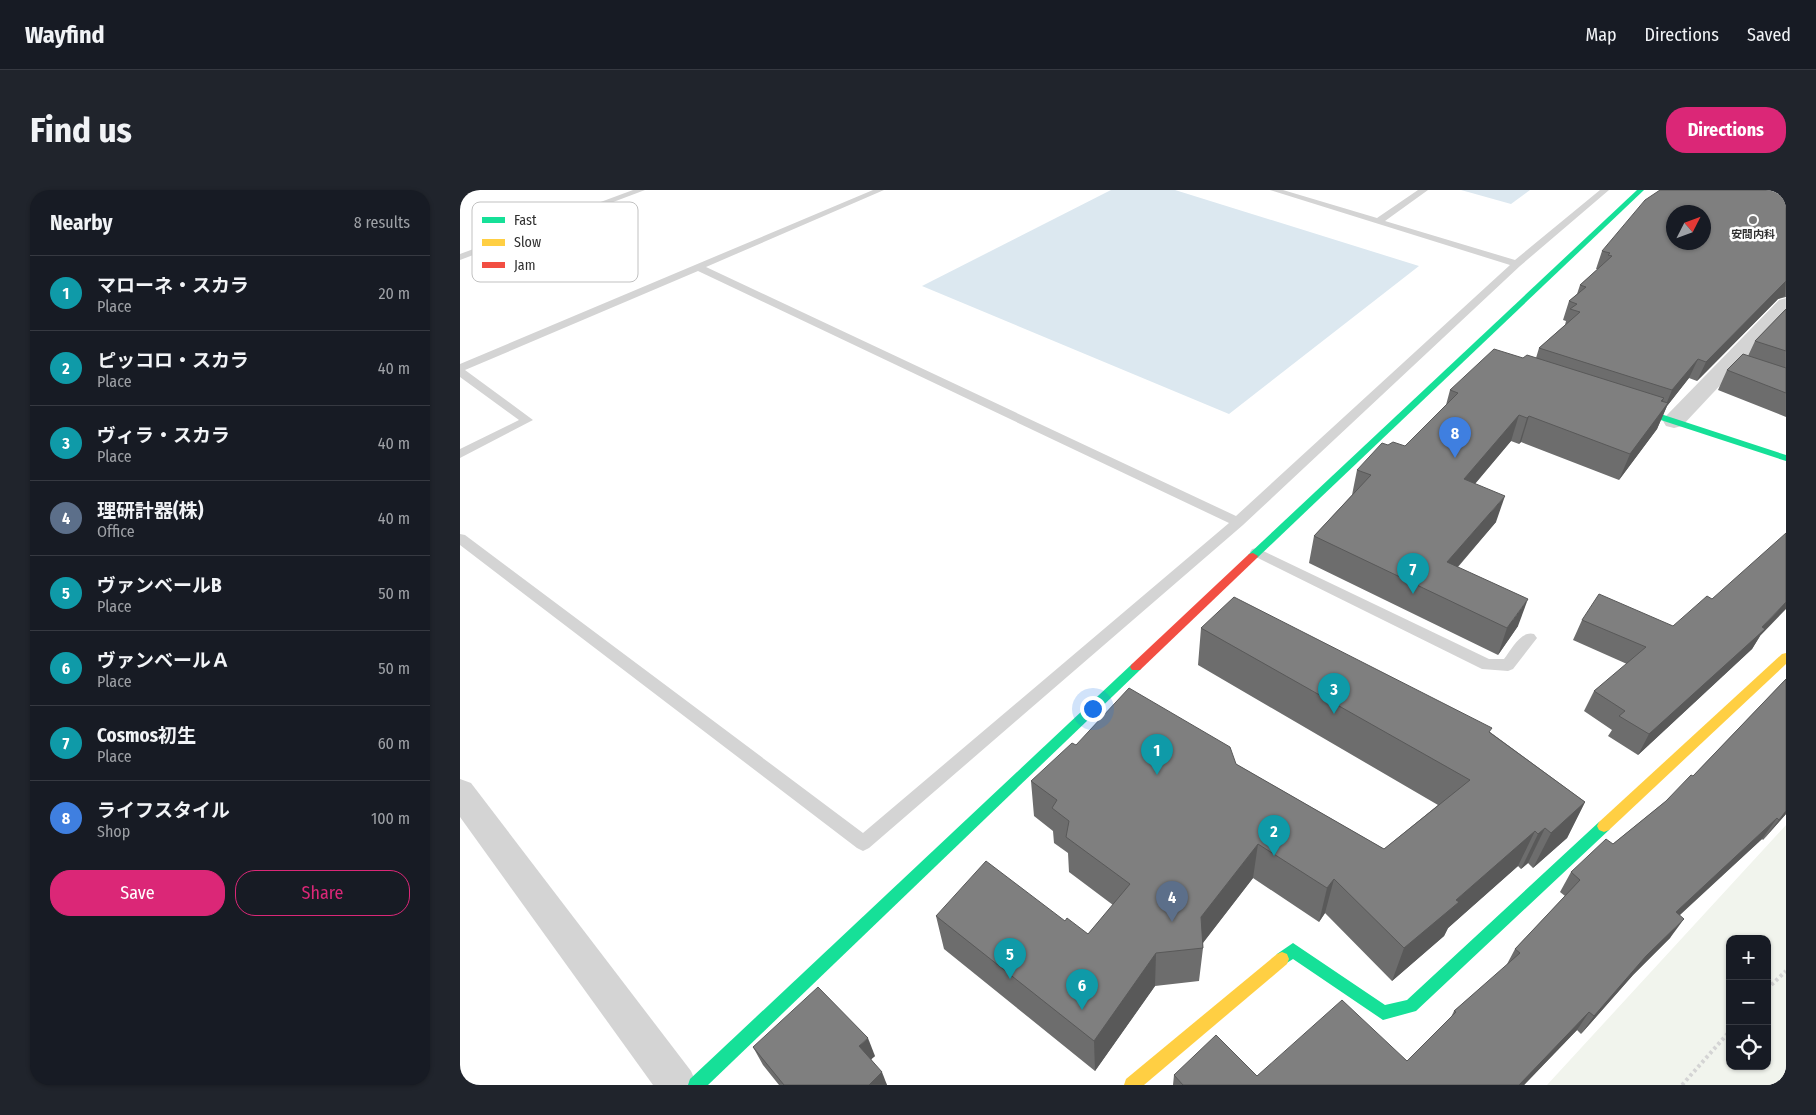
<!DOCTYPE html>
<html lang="en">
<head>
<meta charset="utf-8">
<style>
  :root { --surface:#171b24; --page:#20242c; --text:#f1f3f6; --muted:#9ea1a6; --line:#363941; --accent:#db2777 }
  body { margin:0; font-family:"Fira Sans Condensed","Noto Sans JP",sans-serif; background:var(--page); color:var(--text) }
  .controls { position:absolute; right:15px; bottom:15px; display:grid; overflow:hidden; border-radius:10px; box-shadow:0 1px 4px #0004 }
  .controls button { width:45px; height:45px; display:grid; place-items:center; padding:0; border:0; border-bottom:1px solid var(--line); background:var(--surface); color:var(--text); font:25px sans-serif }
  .compass { position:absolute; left:1206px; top:15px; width:45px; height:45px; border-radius:50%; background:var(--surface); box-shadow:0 1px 4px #0004; rotate:48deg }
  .you { position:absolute; left:632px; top:518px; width:18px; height:18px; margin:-12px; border:4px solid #fff; border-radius:50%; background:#1a73e8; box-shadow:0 0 0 8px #1a73e833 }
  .badge { display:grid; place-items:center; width:32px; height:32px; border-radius:50%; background:var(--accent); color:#fff; font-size:16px; font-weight:700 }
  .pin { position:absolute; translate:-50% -41px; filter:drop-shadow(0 1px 2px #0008) }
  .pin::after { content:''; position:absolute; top:26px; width:18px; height:15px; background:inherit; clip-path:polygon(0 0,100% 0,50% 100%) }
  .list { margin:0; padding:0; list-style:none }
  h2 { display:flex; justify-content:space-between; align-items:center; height:65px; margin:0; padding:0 20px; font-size:21px }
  h2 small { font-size:16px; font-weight:400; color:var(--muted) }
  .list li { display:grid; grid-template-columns:32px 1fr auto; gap:15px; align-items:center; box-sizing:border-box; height:75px; padding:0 20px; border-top:1px solid var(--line) }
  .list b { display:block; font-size:19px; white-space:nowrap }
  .list p { margin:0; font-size:16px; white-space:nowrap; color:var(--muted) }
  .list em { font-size:16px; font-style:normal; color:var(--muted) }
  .actions { display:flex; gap:10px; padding:15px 20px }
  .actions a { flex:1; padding:11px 0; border:1px solid var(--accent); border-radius:20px; text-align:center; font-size:18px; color:var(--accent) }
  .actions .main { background:var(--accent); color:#fff }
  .icon { flex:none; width:28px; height:28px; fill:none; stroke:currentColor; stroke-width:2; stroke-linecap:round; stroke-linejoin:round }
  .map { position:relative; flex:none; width:1326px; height:895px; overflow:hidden; border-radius:20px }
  header { display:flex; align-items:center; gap:30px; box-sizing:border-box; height:70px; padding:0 25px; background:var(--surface); border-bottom:1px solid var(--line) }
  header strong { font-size:24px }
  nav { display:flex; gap:28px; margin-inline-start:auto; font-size:18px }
  .intro { display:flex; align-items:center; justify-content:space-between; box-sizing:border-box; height:120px; padding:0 30px }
  h1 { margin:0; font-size:35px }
  .button { padding:12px 22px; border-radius:20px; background:var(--accent); color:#fff; font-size:18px; font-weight:700 }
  main { display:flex; gap:30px; padding:0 30px }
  aside { flex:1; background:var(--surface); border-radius:20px; box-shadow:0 1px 4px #0004 }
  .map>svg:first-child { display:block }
  .green { fill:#f1f4ed; fill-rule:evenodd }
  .water { fill:#dce8f0 }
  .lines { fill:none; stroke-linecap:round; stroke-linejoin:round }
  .path { stroke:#d4d4d4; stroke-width:4; stroke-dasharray:3 3; stroke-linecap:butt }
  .lane { fill:#d4d4d4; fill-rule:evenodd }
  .street { fill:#d4d4d4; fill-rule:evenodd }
  .fast { fill:#16e098; fill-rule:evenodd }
  .slow { fill:#ffcf43; fill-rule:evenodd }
  .jam { fill:#f24e42; fill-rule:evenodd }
  .wall { fill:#6d6d6d }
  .shaded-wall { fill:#595959 }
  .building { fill:#7f7f7f; stroke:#595959; fill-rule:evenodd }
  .poi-dot { fill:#787878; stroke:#fff; stroke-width:2 }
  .labels { text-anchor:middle; stroke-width:5; stroke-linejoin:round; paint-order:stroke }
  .far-poi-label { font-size:11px; font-weight:bold; fill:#303030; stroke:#fff }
  .key { fill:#fff; stroke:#c1c1c1; stroke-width:1 }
  .key-label { font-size:14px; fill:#303030 }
</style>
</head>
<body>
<header>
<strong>Wayfind</strong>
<nav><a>Map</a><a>Directions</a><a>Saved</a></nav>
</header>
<div class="intro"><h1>Find us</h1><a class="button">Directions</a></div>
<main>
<aside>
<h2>Nearby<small>8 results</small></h2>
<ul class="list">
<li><span class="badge" style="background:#0f9aa8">1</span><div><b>マローネ・スカラ</b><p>Place</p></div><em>20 m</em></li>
<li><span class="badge" style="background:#0f9aa8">2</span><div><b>ピッコロ・スカラ</b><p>Place</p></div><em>40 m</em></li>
<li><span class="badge" style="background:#0f9aa8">3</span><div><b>ヴィラ・スカラ</b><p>Place</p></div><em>40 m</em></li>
<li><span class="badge" style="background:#5c6f8a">4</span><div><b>理研計器(株)</b><p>Office</p></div><em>40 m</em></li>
<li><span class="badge" style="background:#0f9aa8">5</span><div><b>ヴァンベールB</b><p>Place</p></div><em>50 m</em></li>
<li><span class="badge" style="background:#0f9aa8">6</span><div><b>ヴァンベールＡ</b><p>Place</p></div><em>50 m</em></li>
<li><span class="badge" style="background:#0f9aa8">7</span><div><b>Cosmos初生</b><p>Place</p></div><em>60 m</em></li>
<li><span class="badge" style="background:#3f7fe0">8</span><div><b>ライフスタイル</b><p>Shop</p></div><em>100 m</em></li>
</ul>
<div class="actions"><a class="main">Save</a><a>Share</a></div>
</aside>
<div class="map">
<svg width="1326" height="895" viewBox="0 0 1326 895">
  <rect width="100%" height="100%" fill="#fff"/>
  <path class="green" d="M1326 635V895H1087ZM1270 749H1307V876H1270Z"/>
  <g class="water">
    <path d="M651 0H715L959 76 769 224 462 96Z"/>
    <path d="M1001 0H1070L1051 14Z"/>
  </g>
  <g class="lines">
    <g class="path">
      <path d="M1307 799 1326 781"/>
      <path d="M1222 895 1270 841"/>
    </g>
    <g class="lane">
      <path d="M173 0H185L0 70V64Z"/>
      <path d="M413 0H424L246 77 776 326 1050 75 810 0H823L917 28 958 0H968L925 31 1055 70 1140 0H1149L1060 76 783 335 409 658 403 661 397 658 0 355V344L5 345 403 643 769 333 238 81 5 180 73 230 0 268V259L59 230 0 187V174Z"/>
      <path d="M797 358 1029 469H1044C1051 460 1061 440 1074 444L1077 448 1053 479 1048 481 1022 479 792 365 790 362 792 359Z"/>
    </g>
    <g class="street">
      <path d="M1326 108V125L1222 236 1214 238 1206 236 1203 231 1206 226 1319 110Z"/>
      <path d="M0 589 11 593 231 881 237 895H193L0 627Z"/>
    </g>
    <g class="fast">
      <path d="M1177 0H1184L797 368H789L788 366 789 364Z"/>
      <path d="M1167 213 1326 265V271L1164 218 1163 216Z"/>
      <path d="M676 473 680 474 682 477 680 480 248 895H228L230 889 672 474Z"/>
      <path d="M1144 630 1149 632 1151 636 1149 640 956 821 923 830 833 769 822 776 817 774 815 769 817 764 833 753 925 815 947 810 1139 632Z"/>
    </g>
    <g class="slow">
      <path d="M1326 463V474L1149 640 1144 642 1139 640 1137 636 1139 632 1322 464Z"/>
      <path d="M822 762 827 764 829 769 827 774 684 895H664L666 889 817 764Z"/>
    </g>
    <path class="jam" d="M793 363 798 366 797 368 680 480H672L670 477 672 474 789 364Z"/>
  </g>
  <g class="wall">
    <path d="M1326 2V107L1318 109 1237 191 1229 188 1207 216 1197 239 1159 290 1061 252 1059 254 1051 251 1015 294 1036 332 998 377 1058 436 1038 465 849 373 854 346 892 305 897 280 945 256 986 215 990 200 1063 168H1076L1079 158 1105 135 1106 131 1103 130 1109 111 1117 104 1120 95 1138 79H1136L1142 61Z"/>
    <path d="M1326 119V227L1258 200 1267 180 1288 166 1295 151Z"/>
    <path d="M1252 409 1300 446 1292 459 1178 565 1148 546 1152 540 1124 521 1134 501 1167 474 1113 450 1122 430 1213 436Z"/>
    <path d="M741 438 1030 542 1125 612 1107 648 1073 678 1068 673 1061 679 1058 676 988 738 984 746 932 791 865 723 859 732 793 688 743 753V758L739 791 695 796 635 881 484 759 476 726 605 731 628 744 653 715 609 682 608 663 594 653 593 641 574 626 571 591 616 555 776 574 924 659 978 615 738 475Z"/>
    <path d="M1326 489V624L1303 650 1302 649 1220 725 1210 748 1173 785 1121 844 1117 840 1064 895H713L714 885 797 886 947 871 991 827 994 821 1046 776 1055 759 1105 706 1100 702 1111 682 1153 654 1206 611 1233 586Z"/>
    <path d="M293 857 415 866 411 869 427 895H319L303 875Z"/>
  </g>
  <g class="shaded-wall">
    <path d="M1326 91 1325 106 1318 109 1237 191 1246 172Z"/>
    <path d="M1238 169 1229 188 1207 216 1197 239 1159 290 1170 264 1201 211 1204 208 1193 233 1205 217 1212 200Z"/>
    <path d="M1059 225 1051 251 996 316 1004 289Z"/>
    <path d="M1069 226 1061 252 1059 254 1067 228Z"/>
    <path d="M1045 306 1036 332 979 398 987 372Z"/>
    <path d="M1068 409 1058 436 1038 465 1047 438Z"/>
    <path d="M1326 412V419L1300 446 1292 459 1178 565 1189 544 1302 437Z"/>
    <path d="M1125 612 1107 648 1073 678 1091 643Z"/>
    <path d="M1326 621V624L1303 650 1319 630Z"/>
    <path d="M1317 628 1302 649 1202 741 1216 722Z"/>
    <path d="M1085 638 1068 673 1061 679 1078 644Z"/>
    <path d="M1075 641 1058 676 988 738 984 746 932 791 944 758 996 710Z"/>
    <path d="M798 654 793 688 738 759 741 727Z"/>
    <path d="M874 689 865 723 859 732 867 698Z"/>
    <path d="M1224 729 1210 748 1173 785 1121 844 1134 826 1186 766Z"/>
    <path d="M696 763 695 796 635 881 634 851Z"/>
    <path d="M1129 822 1117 840 1064 895H1059Z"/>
    <path d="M408 848 415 866 406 874 399 856Z"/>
    <path d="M422 882 427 895H409Z"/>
  </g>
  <g class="building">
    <path d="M1200 0H1319L1326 2V91L1246 172 1238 169 1212 200 1079 158 1120 122 1110 119 1117 114 1109 111 1126 97 1120 95 1152 66 1148 65 1150 63 1142 61 1185 10ZM1214 22H1244V52H1214Z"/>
    <path d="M1326 119V161L1295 151Z"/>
    <path d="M1034 159 1063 168 1067 165 1204 208 1201 211 1208 213 1170 264 1069 226 1067 228 1059 225 1004 289 1045 306 987 372 1068 409 1047 438 854 346 911 285 897 280 922 253 928 255 933 252 945 256 998 203 990 200Z"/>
    <path d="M1283 164 1326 178V203L1267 180Z"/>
    <path d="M1326 343V412L1302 437 1305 439 1189 544 1159 526 1165 521 1134 501 1186 457 1122 430 1139 404 1213 436 1247 406 1252 409Z"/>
    <path d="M774 407 1032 538 1029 542 1125 612 1091 643 1085 638 1078 644 1075 641 996 710 999 712 944 758 874 689 867 698 798 654 741 727 743 758 696 763 634 851 476 726 526 671 605 731 607 728 628 744 670 694 606 647 609 631 592 618 597 610 571 591 612 553 616 555 669 498 770 557 776 574 924 659 1010 590 741 438Z"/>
    <path d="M1326 489V621L1319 630 1317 628 1216 722 1224 729 1186 766 1134 826 1129 822 1059 895H723L714 885 756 845 797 886 882 810 947 871 996 822 994 821 1060 763 1055 759 1120 690 1111 682 1146 649 1153 654 1206 611 1231 585 1233 586Z"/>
    <path d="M358 797 408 848 399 856 422 882 409 895H324L293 857Z"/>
  </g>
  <circle class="poi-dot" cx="1293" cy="30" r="5"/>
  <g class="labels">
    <g class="far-poi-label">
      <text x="1293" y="48">安間内科</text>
    </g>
  </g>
  <rect x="12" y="12" width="166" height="80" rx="8" class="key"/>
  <rect x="22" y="27" width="23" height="6" fill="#16e098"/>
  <rect x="22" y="49" width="23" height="7" fill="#ffcf43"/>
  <rect x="22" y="72" width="23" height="6" fill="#f24e42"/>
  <g class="key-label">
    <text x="54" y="35">Fast</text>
    <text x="54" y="57">Slow</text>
    <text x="54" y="80">Jam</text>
  </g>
</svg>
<div class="controls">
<button>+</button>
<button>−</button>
<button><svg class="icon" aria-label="locate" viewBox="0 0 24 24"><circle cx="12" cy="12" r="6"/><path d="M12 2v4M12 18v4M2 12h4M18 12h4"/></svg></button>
</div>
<svg class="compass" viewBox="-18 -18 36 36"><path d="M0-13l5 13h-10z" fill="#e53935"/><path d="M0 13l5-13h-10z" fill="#9ea1a6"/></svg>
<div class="you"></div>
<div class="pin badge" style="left:697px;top:585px;background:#0f9aa8">1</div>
<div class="pin badge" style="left:814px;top:666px;background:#0f9aa8">2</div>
<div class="pin badge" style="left:874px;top:524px;background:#0f9aa8">3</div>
<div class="pin badge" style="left:712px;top:732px;background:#5c6f8a">4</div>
<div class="pin badge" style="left:550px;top:789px;background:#0f9aa8">5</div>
<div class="pin badge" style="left:622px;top:820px;background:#0f9aa8">6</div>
<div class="pin badge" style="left:953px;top:404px;background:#0f9aa8">7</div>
<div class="pin badge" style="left:995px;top:268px;background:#3f7fe0">8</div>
</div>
</main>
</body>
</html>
